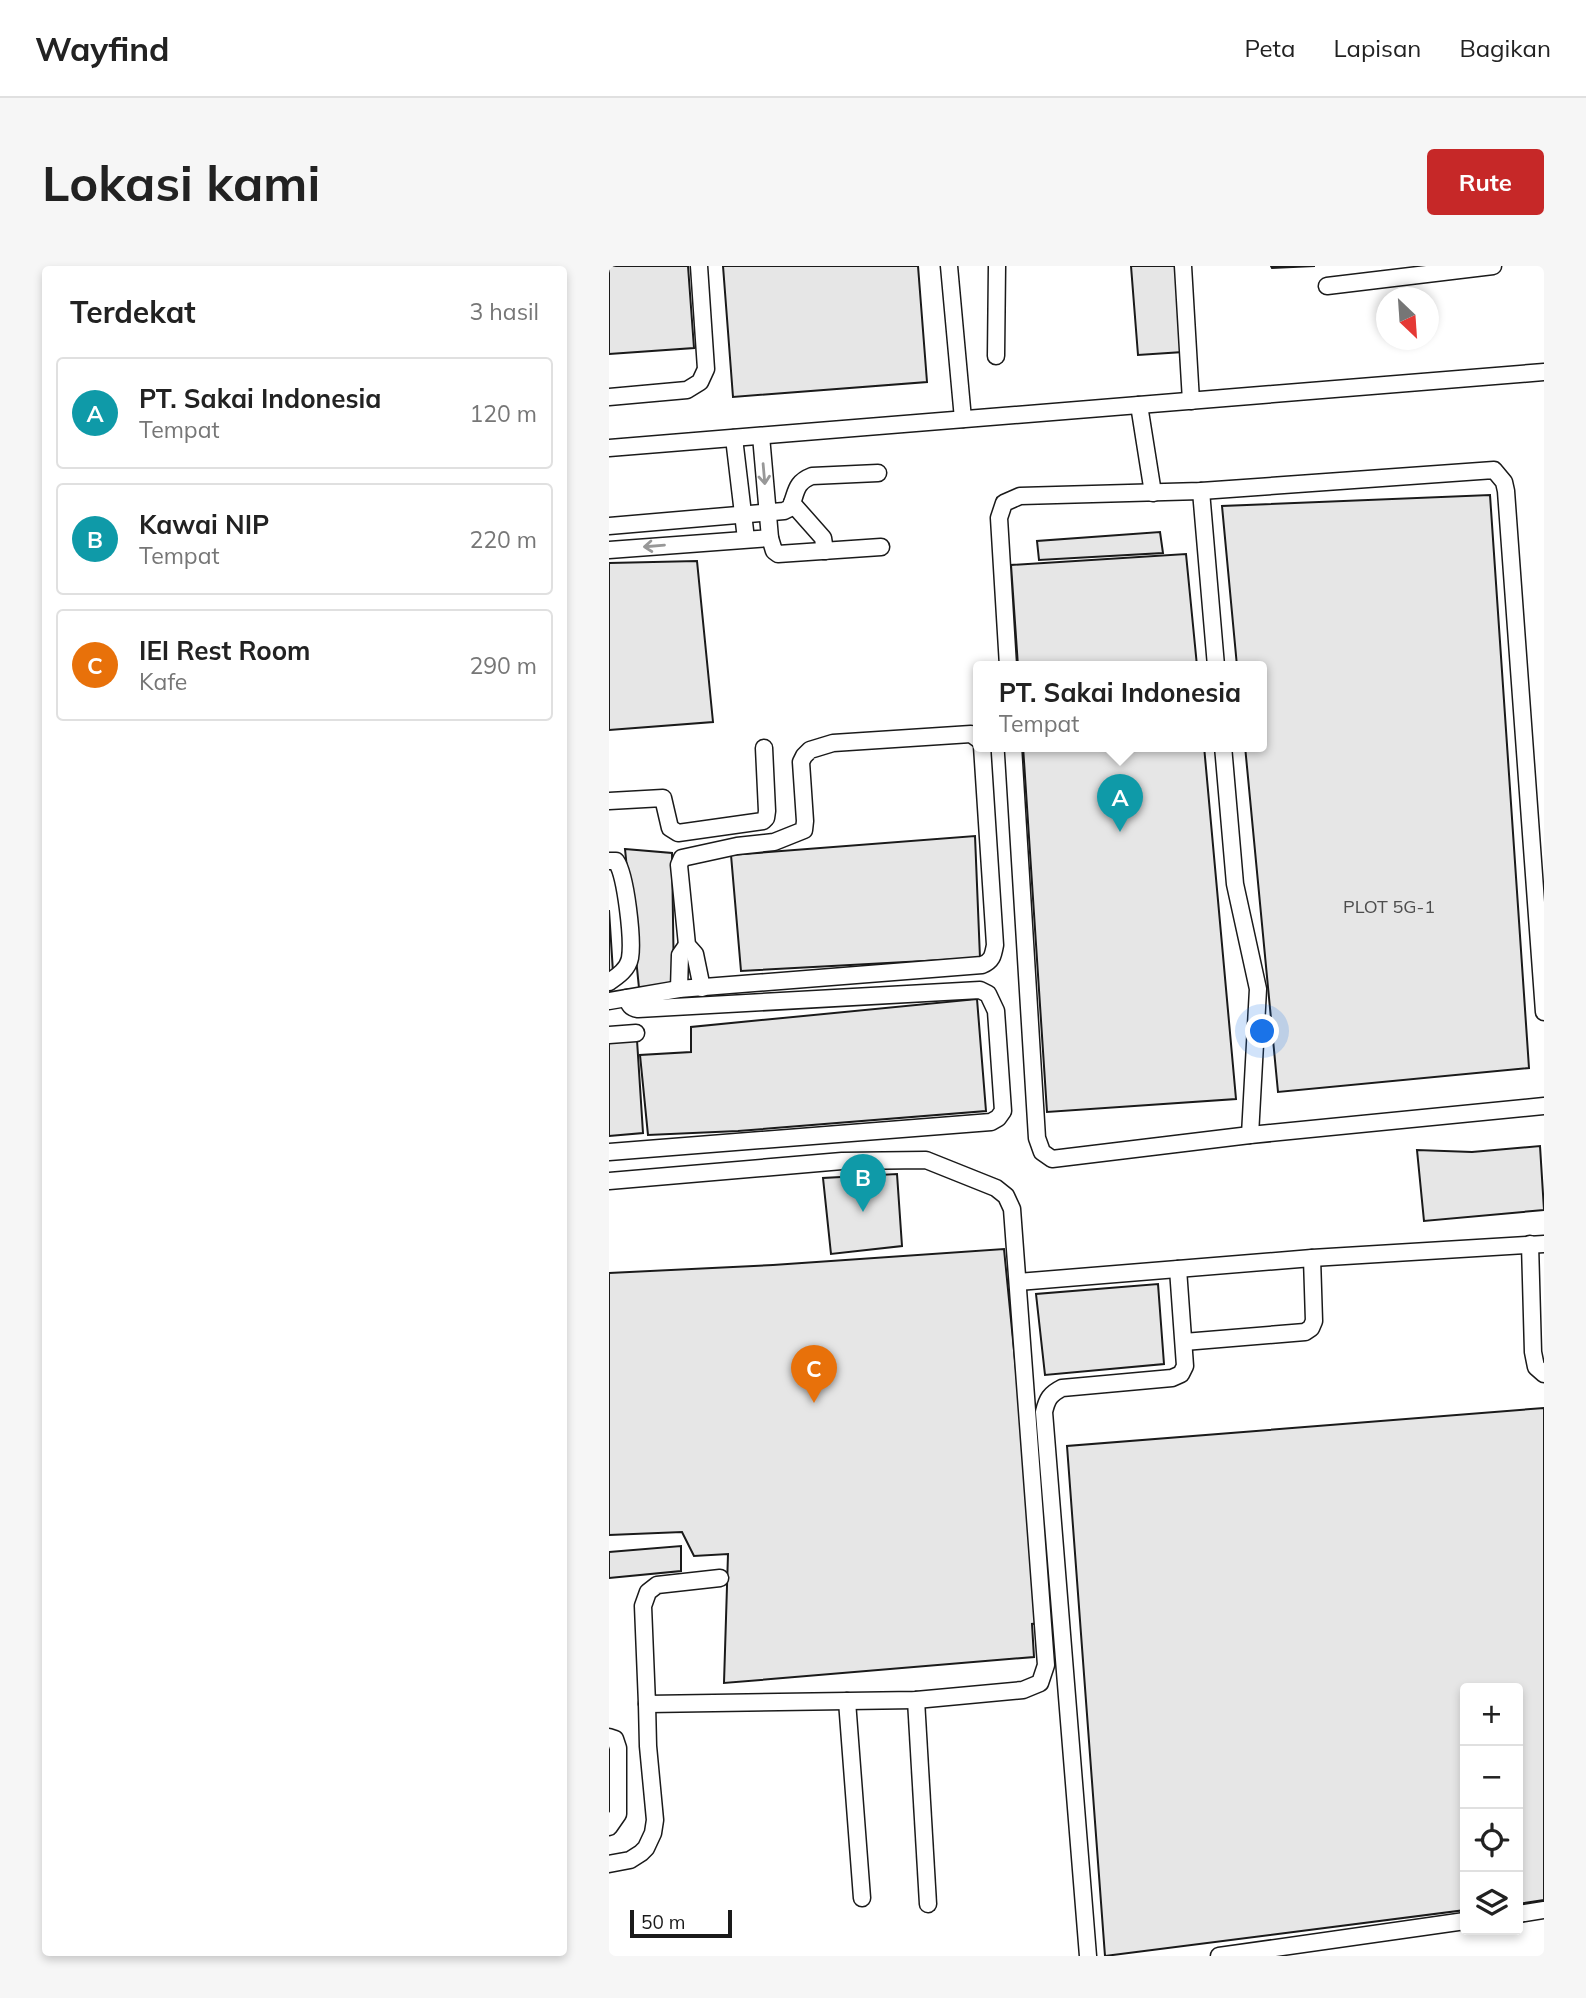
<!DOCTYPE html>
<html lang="id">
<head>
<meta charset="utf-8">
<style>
  :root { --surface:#fff; --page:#f6f6f6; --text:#222; --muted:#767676; --line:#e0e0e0; --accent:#c62828 }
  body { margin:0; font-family:Mulish,sans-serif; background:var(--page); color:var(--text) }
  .controls { position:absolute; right:21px; bottom:21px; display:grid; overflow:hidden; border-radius:7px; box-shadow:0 4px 10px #0003 }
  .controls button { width:63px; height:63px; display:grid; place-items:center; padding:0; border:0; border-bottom:2px solid var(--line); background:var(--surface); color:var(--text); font:35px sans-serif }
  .compass { position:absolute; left:767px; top:21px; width:63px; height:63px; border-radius:50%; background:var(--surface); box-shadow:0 4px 10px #0003; rotate:155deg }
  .scale { position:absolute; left:21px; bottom:18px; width:102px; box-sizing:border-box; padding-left:7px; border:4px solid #1a1a1a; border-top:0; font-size:19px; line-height:24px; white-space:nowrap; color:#1a1a1a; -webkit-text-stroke:5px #fff; paint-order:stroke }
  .you { position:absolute; left:654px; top:766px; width:24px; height:24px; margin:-18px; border:5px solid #fff; border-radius:50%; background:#1a73e8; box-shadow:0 0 0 10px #1a73e833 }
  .badge { display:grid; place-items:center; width:46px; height:46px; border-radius:50%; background:var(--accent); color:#fff; font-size:23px; font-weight:700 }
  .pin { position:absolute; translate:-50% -58px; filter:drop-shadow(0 2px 4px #0008) }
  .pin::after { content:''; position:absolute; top:37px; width:24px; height:21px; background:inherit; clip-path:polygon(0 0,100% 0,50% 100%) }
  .popup { position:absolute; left:364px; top:395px; width:294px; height:91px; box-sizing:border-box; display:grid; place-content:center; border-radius:7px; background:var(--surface); filter:drop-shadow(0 2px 5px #0005); font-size:23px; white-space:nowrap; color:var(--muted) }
  .popup b { font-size:26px; color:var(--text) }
  .popup::after { content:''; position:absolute; left:50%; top:100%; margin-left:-14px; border:14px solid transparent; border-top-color:var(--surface) }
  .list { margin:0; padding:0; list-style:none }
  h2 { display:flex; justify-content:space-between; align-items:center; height:91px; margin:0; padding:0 28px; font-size:30px }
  h2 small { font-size:23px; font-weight:400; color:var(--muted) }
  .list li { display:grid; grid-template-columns:46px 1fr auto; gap:21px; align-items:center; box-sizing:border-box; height:112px; margin:0 14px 14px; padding:0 14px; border:2px solid var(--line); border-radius:7px }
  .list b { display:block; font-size:26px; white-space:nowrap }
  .list p { margin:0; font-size:23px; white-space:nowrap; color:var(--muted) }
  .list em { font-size:23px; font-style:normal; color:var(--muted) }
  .icon { flex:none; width:38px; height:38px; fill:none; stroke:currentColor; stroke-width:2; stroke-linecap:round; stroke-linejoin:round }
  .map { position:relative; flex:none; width:935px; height:1690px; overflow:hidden; border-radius:7px }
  header { display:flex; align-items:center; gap:42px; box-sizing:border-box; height:98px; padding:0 35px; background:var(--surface); border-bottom:2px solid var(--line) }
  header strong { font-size:33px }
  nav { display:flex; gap:38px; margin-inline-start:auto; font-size:24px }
  .intro { display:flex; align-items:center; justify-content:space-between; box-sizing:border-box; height:168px; padding:0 42px }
  h1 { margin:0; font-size:49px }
  .button { padding:18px 32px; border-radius:7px; background:var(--accent); color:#fff; font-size:24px; font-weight:700 }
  main { display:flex; gap:42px; padding:0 42px }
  aside { flex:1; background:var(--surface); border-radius:7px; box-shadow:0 4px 10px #0003 }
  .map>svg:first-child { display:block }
  .building { fill:#e6e6e6; stroke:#1a1a1a; stroke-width:2 }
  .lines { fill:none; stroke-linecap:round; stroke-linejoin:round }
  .minor-casing { stroke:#1a1a1a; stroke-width:19 }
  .minor { stroke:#fff; stroke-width:16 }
  .oneway { stroke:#989898 }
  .labels { text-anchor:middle; stroke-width:5; stroke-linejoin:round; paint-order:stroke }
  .number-label { font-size:18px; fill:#4d4d4d }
</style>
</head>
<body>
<header>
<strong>Wayfind</strong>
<nav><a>Peta</a><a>Lapisan</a><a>Bagikan</a></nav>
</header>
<div class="intro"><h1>Lokasi kami</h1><a class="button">Rute</a></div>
<main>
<aside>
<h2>Terdekat<small>3 hasil</small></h2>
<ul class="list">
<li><span class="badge" style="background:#0f9aa8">A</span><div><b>PT. Sakai Indonesia</b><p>Tempat</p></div><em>120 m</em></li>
<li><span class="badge" style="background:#0f9aa8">B</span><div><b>Kawai NIP</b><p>Tempat</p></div><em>220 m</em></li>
<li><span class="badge" style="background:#e8710a">C</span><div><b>IEI Rest Room</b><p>Kafe</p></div><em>290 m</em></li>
</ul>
</aside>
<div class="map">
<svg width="935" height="1690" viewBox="0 0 935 1690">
  <rect width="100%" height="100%" fill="#fff"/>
  <g class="building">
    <path d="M0 0H79L85 82 0 88Z"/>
    <path d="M114 0H309L318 116 124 131Z"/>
    <path d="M522 0H568L574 86 529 89Z"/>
    <path d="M662 0H706L663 2Z"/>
    <path d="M881 229 920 802 669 826 636 480H653V400H628L613 240Z"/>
    <path d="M551 266 554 287 430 294 428 275Z"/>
    <path d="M577 288 588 400H409L402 299Z"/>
    <path d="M88 295 104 456 0 464V297Z"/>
    <path d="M414 480H595L627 833 438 846Z"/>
    <path d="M366 570 371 692 132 705 122 589Z"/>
    <path d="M16 583 63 587 65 719 30 722Z"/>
    <path d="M0 644 4 706 0 707Z"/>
    <path d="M368 733 377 845 129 865 39 869 31 789 82 786V761Z"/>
    <path d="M28 774 34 867 0 870V777Z"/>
    <path d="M931 880 935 944 815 955 808 884 863 886Z"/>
    <path d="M288 908 293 980 222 988 214 912Z"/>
    <path d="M395 983 432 1357 423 1358 425 1391 115 1417 119 1288 85 1290 73 1266 0 1269V1007L164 999Z"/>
    <path d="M549 1018 555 1098 436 1109 427 1028Z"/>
    <path d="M935 1142V1634L909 1638V1422H856V1644L496 1690 458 1180Z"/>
    <path d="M72 1280V1305L0 1312V1286Z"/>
  </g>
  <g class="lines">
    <g class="minor-casing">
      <g id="minor">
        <path d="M340 0 354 153"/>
        <path d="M574 0 582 135"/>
        <path d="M718 20 884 0"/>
        <path d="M387 90 388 0"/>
        <path d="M0 131 78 124 91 116 97 103 90 0"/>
        <path d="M530 139 544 227"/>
        <path d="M125 172 137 273"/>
        <path d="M0 182 935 106"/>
        <path d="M592 225 607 400"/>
        <path d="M183 237 214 272 216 285"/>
        <path d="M0 260 175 245 181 242C188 227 185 217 203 210L269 207"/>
        <path d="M161 272 165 285 169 288 272 281"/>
        <path d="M0 284 161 272 152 170"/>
        <path d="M399 400 390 252 395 237 411 230 592 225 885 204 895 216 897 225 935 746"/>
        <path d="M404 480 428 872 433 886 443 893 641 869 935 840"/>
        <path d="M614 480 626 618 649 723 641 869"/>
        <path d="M0 535 54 532 61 562 69 567 154 555 157 552 158 545 155 482"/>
        <path d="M0 595H7C17 609 24 674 21 692 19 703 9 710 0 716"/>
        <path d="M93 722 86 688 78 679 70 599 73 592 128 580 165 576 195 564 196 555 192 496 195 490 201 484 224 477 362 468 369 473"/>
        <path d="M70 723 71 689 78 679"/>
        <path d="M0 735 70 723 373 699C383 695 384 690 386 679L373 480"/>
        <path d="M0 769 27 767"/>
        <path d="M0 886 382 856 389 852 394 845 387 745 379 728 371 724 29 743C22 742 20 739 18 732"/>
        <path d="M0 915 233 895 317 894 387 922 397 930 403 943 437 1399 431 1417 414 1424 307 1434 38 1438 34 1340 39 1326 48 1319 111 1312"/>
        <path d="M921 978 924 1086 927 1101 935 1108"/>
        <path d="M409 1016 703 992 935 978"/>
        <path d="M575 1076 696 1066 702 1062 705 1055 703 992"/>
        <path d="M307 1434 319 1638"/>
        <path d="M238 1435 253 1632"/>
        <path d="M0 1471 6 1473 9 1482V1548L0 1561"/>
        <path d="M0 1598 21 1594 32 1587 37 1582 44 1567 46 1554 39 1480 38 1438"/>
        <path d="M909 1648 935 1644"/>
        <path d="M479 1690 435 1146C438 1133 441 1128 453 1122L563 1112 572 1108 576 1100 569 1003"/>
        <path d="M610 1690 856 1655"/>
      </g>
    </g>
    <use href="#minor" class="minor"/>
  </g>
  <defs><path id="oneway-shaft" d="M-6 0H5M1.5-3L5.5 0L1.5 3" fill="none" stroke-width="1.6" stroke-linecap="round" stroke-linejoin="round" transform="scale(1.75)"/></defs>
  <g class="oneway">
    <use href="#oneway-shaft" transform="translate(155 208) rotate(85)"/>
    <use href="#oneway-shaft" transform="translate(45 280) rotate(175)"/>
  </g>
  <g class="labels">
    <g class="number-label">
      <text x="780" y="647">PLOT 5G-1</text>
    </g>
  </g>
</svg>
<div class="controls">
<button>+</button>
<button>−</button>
<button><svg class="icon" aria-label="locate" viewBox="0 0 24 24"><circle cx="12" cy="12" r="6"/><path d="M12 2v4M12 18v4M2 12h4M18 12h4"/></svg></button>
<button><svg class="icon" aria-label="layers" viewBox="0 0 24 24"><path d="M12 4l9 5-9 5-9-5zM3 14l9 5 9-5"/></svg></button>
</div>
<svg class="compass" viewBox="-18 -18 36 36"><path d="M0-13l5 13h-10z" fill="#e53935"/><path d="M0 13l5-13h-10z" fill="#767676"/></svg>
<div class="scale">50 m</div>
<div class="you"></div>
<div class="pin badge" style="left:511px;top:566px;background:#0f9aa8">A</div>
<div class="popup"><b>PT. Sakai Indonesia</b>Tempat</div>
<div class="pin badge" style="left:254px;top:946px;background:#0f9aa8">B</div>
<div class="pin badge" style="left:205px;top:1137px;background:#e8710a">C</div>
</div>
</main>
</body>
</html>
